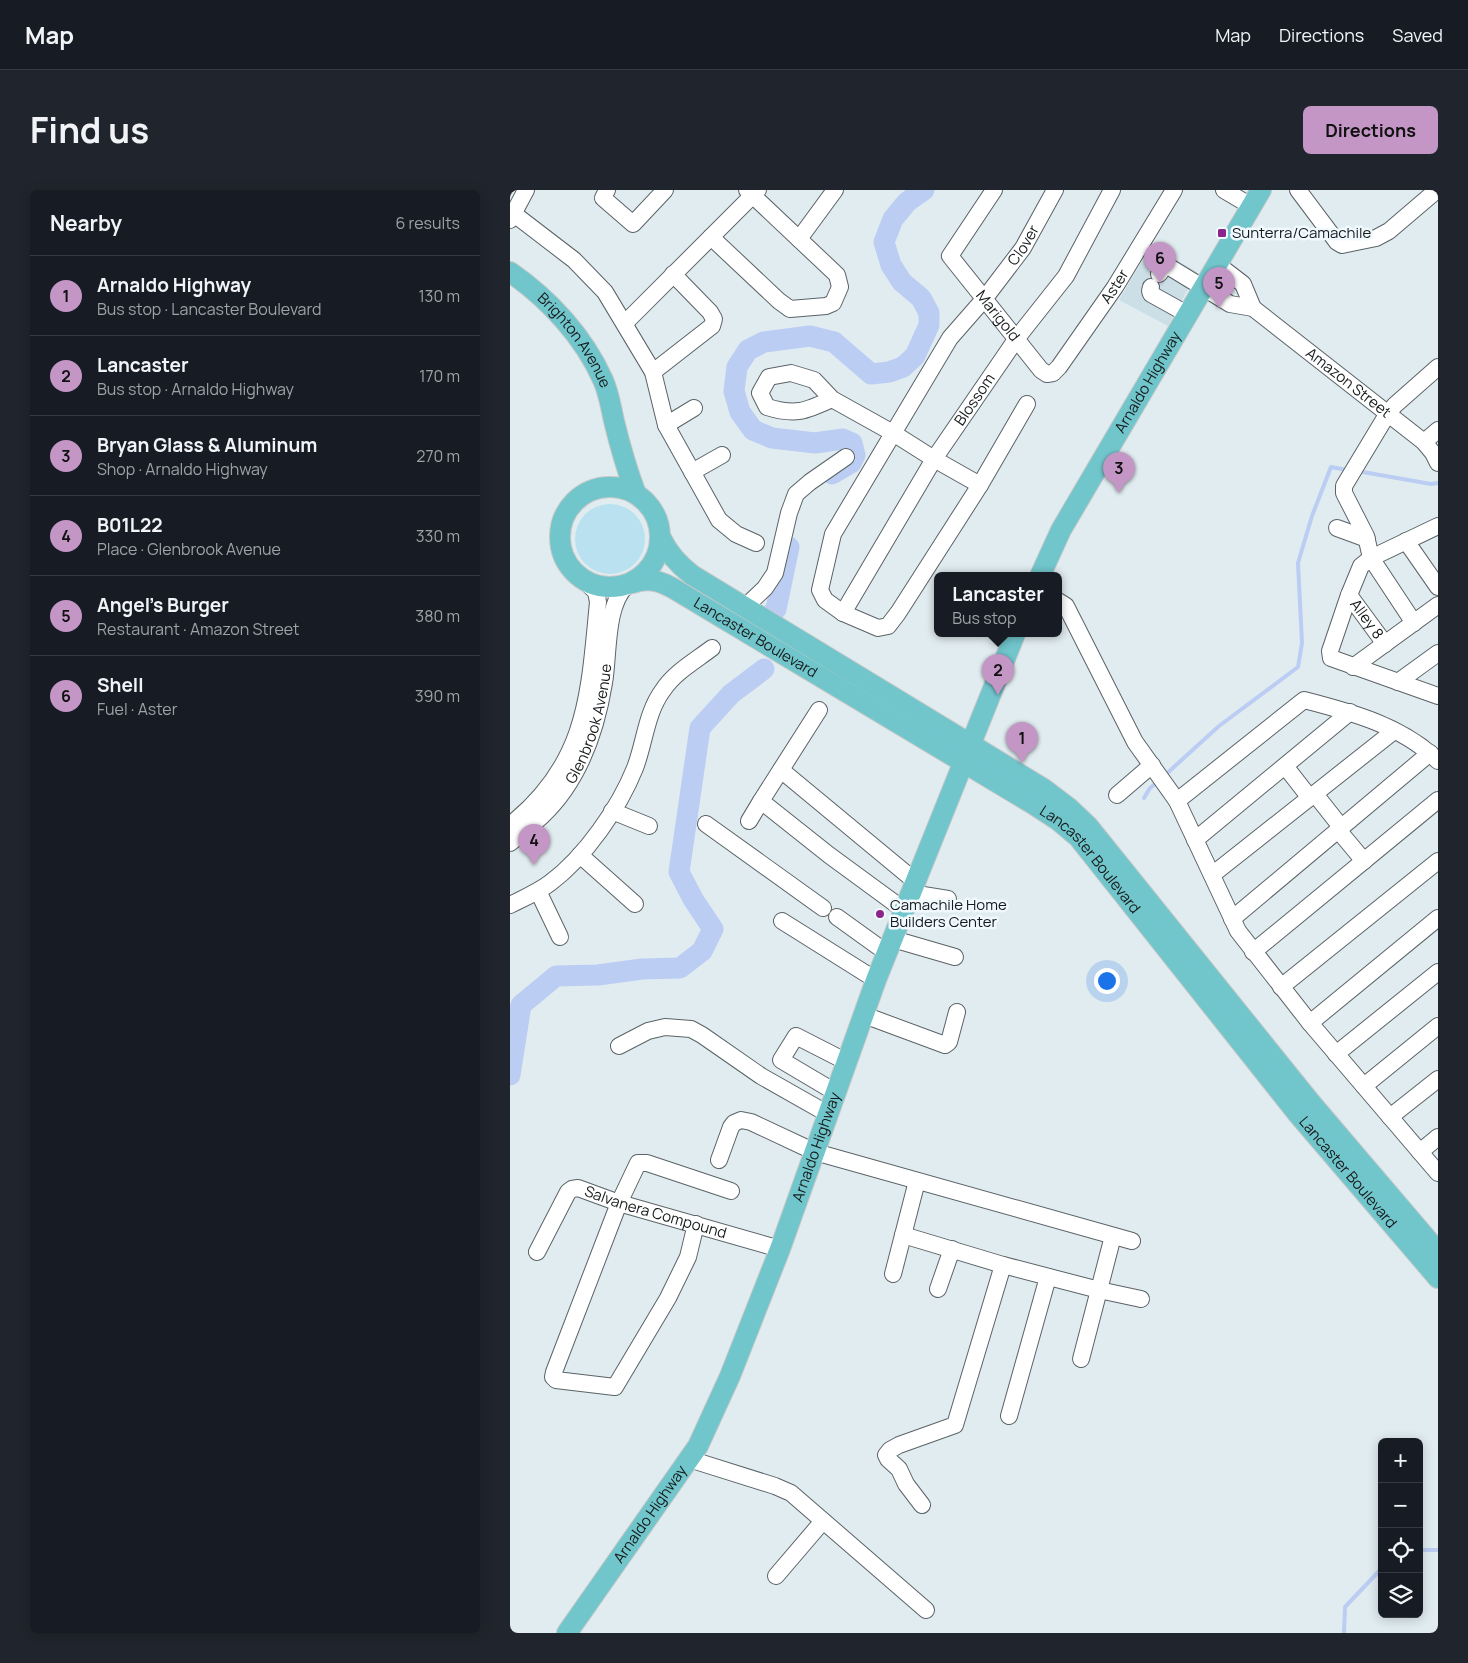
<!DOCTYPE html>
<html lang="en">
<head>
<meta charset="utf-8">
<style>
  :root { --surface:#171b24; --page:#20242c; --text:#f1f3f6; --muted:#9ea1a6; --line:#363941; --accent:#c396c6 }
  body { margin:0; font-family:Manrope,sans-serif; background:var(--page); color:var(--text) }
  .controls { position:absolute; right:15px; bottom:15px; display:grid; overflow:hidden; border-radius:8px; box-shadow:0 2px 12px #0003 }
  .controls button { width:45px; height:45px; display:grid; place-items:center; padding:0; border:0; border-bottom:1px solid var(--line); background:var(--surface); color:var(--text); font:25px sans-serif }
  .you { position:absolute; left:596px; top:790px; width:18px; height:18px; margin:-12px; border:4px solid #fff; border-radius:50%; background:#1a73e8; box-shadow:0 0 0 8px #1a73e833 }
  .badge { display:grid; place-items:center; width:32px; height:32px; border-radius:50%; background:var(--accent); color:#111; font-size:16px; font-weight:700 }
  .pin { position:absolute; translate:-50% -41px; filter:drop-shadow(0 1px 2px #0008) }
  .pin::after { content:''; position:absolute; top:26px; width:18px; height:15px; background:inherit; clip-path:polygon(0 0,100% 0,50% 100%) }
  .popup { position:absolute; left:424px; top:382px; width:128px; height:65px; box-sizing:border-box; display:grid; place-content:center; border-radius:8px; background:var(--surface); filter:drop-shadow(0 1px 4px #0005); font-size:16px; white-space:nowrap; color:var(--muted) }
  .popup b { font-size:19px; color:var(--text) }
  .popup::after { content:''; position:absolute; left:50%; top:100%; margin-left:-10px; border:10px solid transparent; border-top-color:var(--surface) }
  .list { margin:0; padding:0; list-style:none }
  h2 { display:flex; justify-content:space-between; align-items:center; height:65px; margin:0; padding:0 20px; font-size:21px }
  h2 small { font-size:16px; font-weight:400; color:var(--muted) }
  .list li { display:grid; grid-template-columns:32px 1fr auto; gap:15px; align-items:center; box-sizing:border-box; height:80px; padding:0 20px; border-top:1px solid var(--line) }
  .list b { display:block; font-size:19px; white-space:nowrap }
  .list p { margin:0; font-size:16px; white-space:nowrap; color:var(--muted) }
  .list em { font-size:16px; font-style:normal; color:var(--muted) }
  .icon { flex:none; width:28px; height:28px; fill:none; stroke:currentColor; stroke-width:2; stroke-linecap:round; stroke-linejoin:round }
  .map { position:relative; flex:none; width:928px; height:1443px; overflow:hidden; border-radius:8px }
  header { display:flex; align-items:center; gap:30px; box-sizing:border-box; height:70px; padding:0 25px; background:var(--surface); border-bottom:1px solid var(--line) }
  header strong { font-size:24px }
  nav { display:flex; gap:28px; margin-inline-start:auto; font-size:18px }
  .intro { display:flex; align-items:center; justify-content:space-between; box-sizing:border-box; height:120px; padding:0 30px }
  h1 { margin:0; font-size:35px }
  .button { padding:12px 22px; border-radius:8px; background:var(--accent); color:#111; font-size:18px; font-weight:700 }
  main { display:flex; gap:30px; padding:0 30px }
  aside { flex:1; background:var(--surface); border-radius:8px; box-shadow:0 2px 12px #0003 }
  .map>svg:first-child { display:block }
  .built { fill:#ccdfe6 }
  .green { fill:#bae1f0 }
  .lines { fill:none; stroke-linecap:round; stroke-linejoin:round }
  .stream { stroke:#bbcdf3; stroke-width:4 }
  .river { stroke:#bbcdf3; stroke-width:21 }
  .minor-casing { stroke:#5a6367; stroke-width:18 }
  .major-casing { stroke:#c7c8c8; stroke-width:22 }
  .minor { stroke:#fff; stroke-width:16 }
  .major { stroke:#71c6cc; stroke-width:20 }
  .poi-dot { fill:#8b258b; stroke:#eff9fe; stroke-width:2 }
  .labels { text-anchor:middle; stroke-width:5; stroke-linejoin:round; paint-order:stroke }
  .poi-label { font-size:15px; fill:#161a1b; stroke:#eff9fe; text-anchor:start }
  .street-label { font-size:15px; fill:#161a1b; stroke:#eff9fe }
</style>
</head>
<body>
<header>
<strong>Map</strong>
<nav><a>Map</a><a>Directions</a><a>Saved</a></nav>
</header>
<div class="intro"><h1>Find us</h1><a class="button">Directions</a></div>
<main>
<aside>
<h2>Nearby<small>6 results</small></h2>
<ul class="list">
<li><span class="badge">1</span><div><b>Arnaldo Highway</b><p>Bus stop · Lancaster Boulevard</p></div><em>130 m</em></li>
<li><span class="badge">2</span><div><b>Lancaster</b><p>Bus stop · Arnaldo Highway</p></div><em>170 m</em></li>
<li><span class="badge">3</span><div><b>Bryan Glass &amp; Aluminum</b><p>Shop · Arnaldo Highway</p></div><em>270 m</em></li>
<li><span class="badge">4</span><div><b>B01L22</b><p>Place · Glenbrook Avenue</p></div><em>330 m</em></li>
<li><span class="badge">5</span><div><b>Angel's Burger</b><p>Restaurant · Amazon Street</p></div><em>380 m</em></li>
<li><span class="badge">6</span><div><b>Shell</b><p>Fuel · Aster</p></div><em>390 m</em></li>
</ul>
</aside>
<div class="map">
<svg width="928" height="1443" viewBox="0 0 928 1443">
  <rect width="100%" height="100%" fill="#e1ecf0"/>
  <path class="built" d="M641 56 687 82 658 136 609 110Z"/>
  <circle class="green" cx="100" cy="349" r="35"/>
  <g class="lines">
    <g class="stream">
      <path d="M847 281 921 294 928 293"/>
      <path d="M654 586 709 536 788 477 792 453 788 373 802 326 821 277 837 280"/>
      <path d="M634 608 640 598 649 591"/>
      <path d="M909 1360H928"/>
      <path d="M834 1443 835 1417 872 1378"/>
    </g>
    <g class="river">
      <path d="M322 284 341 273 345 265 342 253 333 249 305 253 262 248 243 240 230 222 224 201 227 177 238 160 254 152 300 146 324 152 361 184 379 182 393 177 405 166 419 135V123L411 108 392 92 381 75 374 52 383 29 397 12 414 0"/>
      <path d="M260 426 266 419 279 357"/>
      <path d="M0 885 11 815 46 786 88 785 132 779 170 778 192 761 203 739 183 709 169 682 190 538 221 504 254 479"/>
    </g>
    <g class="minor-casing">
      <g id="minor">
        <path d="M97 0 93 8 123 34 155 0"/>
        <path id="s1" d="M484 0 440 66 531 180 537 184 543 183 549 177 605 97 664 0"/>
        <path d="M714 0 741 16"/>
        <path d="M788 0 827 52 832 55 866 48 879 41 927 0"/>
        <path d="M4 24 64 70 95 102 143 182 156 235 209 330 226 344 246 353"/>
        <path d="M0 30 16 0"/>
        <path d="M201 47 269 111 280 119 316 116 323 113 330 97 327 85 237 0"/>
        <path d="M289 49 325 0"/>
        <path id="s2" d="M707 74 733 94 743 118 914 252 923 263 928 273"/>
        <path d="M649 84C653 79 654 76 661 78L720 114 743 118"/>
        <path d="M641 97 640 101 641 104 677 124"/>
        <path d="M115 133 248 0"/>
        <path d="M143 182 202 136 204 129 200 122 163 84"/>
        <path d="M322 209C296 221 286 226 257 217L250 203 259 187 281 183 304 190 322 209 383 243 424 269 470 295"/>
        <path id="s3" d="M517 214 470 295 388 423 378 436 368 438 333 423 315 410 310 400 323 344 440 148 475 108 513 58 545 0"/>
        <path d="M156 235 184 218"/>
        <path d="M914 252 928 240"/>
        <path d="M182 282 212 265"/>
        <path d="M928 336 861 368 851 376 839 405 820 461 821 468 928 506"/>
        <path d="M827 338 857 349"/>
        <path d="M896 351 928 397"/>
        <path id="s4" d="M839 405 875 454"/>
        <path d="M548 411 556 416 625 552 667 611 728 741 800 833 928 983"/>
        <path d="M235 417 255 398 265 383 279 323 286 304 300 292 336 267"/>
        <path id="s5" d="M333 423 424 269 507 148 556 86 602 0"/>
        <path d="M904 433 861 368 856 346 834 303V296L878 223 885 215 928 177"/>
        <path d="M843 477 928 415"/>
        <path d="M888 492 928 463"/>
        <path d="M309 520 251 611 319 665 394 720"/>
        <path d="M775 576 800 608"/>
        <path d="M271 580 405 691"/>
        <path d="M805 604 831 637"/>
        <path d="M607 605 642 575"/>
        <path d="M667 611 794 510C841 522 893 536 928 571"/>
        <path d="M102 621 139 636"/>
        <path d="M239 631 251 611"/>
        <path d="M196 634 313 718"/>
        <path d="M0 635C78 573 79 504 88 412L86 402 77 393"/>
        <path d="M828 640 854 671"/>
        <path d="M685 650 840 522"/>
        <path id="s6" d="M0 653C11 644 22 635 32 626 69 591 86 542 94 493 99 465 95 415 117 395"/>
        <path d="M70 665 125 714"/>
        <path d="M702 685 884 541"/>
        <path d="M28 701 50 747"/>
        <path d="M401 703 438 709"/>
        <path d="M0 715C14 708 28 702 40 693 75 667 109 618 125 578 135 552 136 523 153 500 165 482 185 471 202 458"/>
        <path d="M327 727 377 763"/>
        <path d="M722 729 920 563"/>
        <path d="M272 731 366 790"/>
        <path d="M383 749 445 767"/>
        <path d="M743 762 928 610"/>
        <path d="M771 797 928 671"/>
        <path d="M354 825 435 855 439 852 447 822"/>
        <path d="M800 833 928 728"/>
        <path d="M109 856 138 841 155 837 181 839 192 845 251 886 318 924"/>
        <path d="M826 864 928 782"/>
        <path d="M854 896 928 836"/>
        <path d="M325 902 271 870 286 846 337 872"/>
        <path d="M880 927 928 889"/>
        <path d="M910 962 928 947"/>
        <path d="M209 970 221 937 224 933 231 930 241 932 305 962 622 1051"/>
        <path d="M186 1034 178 1067 158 1108 105 1197 46 1190 43 1187 44 1182 109 1013 128 973H137L221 1001"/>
        <path d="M393 1045 493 1075 589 1100 603 1046"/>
        <path id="s7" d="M27 1062 58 1002 62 999 68 998 109 1013 270 1059"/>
        <path d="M383 1084 407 991"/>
        <path d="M428 1099 442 1059"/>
        <path d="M571 1169 589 1100 631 1109"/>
        <path d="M499 1226 538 1087"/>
        <path d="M179 1269 265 1296 281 1303 416 1420"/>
        <path d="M412 1315 396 1294 389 1279 378 1269 376 1265 380 1260 389 1255 445 1235 493 1075"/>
        <path d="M266 1386 313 1331"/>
      </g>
    </g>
    <g class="major-casing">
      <g id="major">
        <path id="s8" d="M0 82C39 109 74 147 93 190 99 203 101 218 104 231 110 256 117 280 126 304"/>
        <circle cx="100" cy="347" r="50"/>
        <path d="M151 348C158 363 169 375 182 385L534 599 559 618 578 636 801 913 928 1062"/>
        <path id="s9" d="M530 386 551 340 751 0"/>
        <path id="s10" d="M123 393C139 387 151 391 166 400L523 614 549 631 568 647 787 923 928 1088"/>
        <path id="s11" d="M57 1443 188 1256 220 1186 270 1059 366 790 505 444"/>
      </g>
    </g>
    <use href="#minor" class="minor"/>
    <use href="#major" class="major"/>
  </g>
  <g class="poi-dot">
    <rect x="707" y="38" width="10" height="10" rx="2.5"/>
    <circle cx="370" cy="724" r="5"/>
  </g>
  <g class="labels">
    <g class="poi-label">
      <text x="722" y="48">Sunterra/Camachile</text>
      <text x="380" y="720">Camachile Home<tspan x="380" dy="17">Builders Center</tspan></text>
    </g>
    <g class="street-label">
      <text dy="5" stroke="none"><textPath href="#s3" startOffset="748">Clover</textPath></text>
      <text dy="5" stroke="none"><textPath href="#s1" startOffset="345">Aster</textPath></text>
      <text dy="5" stroke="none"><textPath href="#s1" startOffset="156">Marigold</textPath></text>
      <text dy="5" stroke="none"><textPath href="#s8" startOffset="95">Brighton Avenue</textPath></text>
      <text dy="5" stroke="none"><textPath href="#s9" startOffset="222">Arnaldo Highway</textPath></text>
      <text dy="5" stroke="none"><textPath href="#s2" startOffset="180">Amazon Street</textPath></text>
      <text dy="5" stroke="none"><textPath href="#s5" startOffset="251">Blossom</textPath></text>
      <text dy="5" stroke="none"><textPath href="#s4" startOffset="30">Alley 8</textPath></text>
      <text dy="5" stroke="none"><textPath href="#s10" startOffset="138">Lancaster Boulevard</textPath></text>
      <text dy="5" stroke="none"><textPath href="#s6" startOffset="148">Glenbrook Avenue</textPath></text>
      <text dy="5" stroke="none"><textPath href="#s10" startOffset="542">Lancaster Boulevard</textPath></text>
      <text dy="5" stroke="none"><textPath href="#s11" startOffset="550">Arnaldo Highway</textPath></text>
      <text dy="5" stroke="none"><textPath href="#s10" startOffset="948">Lancaster Boulevard</textPath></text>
      <text dy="5" stroke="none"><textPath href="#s7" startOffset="160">Salvanera Compound</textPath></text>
      <text dy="5" stroke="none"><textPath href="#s11" startOffset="145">Arnaldo Highway</textPath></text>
    </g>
  </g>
</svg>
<div class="controls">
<button>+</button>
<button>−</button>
<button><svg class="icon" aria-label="locate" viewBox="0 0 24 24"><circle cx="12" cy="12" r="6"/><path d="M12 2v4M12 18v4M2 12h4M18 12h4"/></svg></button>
<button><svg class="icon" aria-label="layers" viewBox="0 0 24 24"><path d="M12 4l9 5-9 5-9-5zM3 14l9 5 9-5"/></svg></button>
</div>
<div class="you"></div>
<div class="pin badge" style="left:512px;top:573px">1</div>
<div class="pin badge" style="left:488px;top:505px">2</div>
<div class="popup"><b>Lancaster</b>Bus stop</div>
<div class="pin badge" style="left:609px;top:303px">3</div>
<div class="pin badge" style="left:24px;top:675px">4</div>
<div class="pin badge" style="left:709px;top:118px">5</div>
<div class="pin badge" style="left:650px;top:93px">6</div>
</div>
</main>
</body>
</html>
